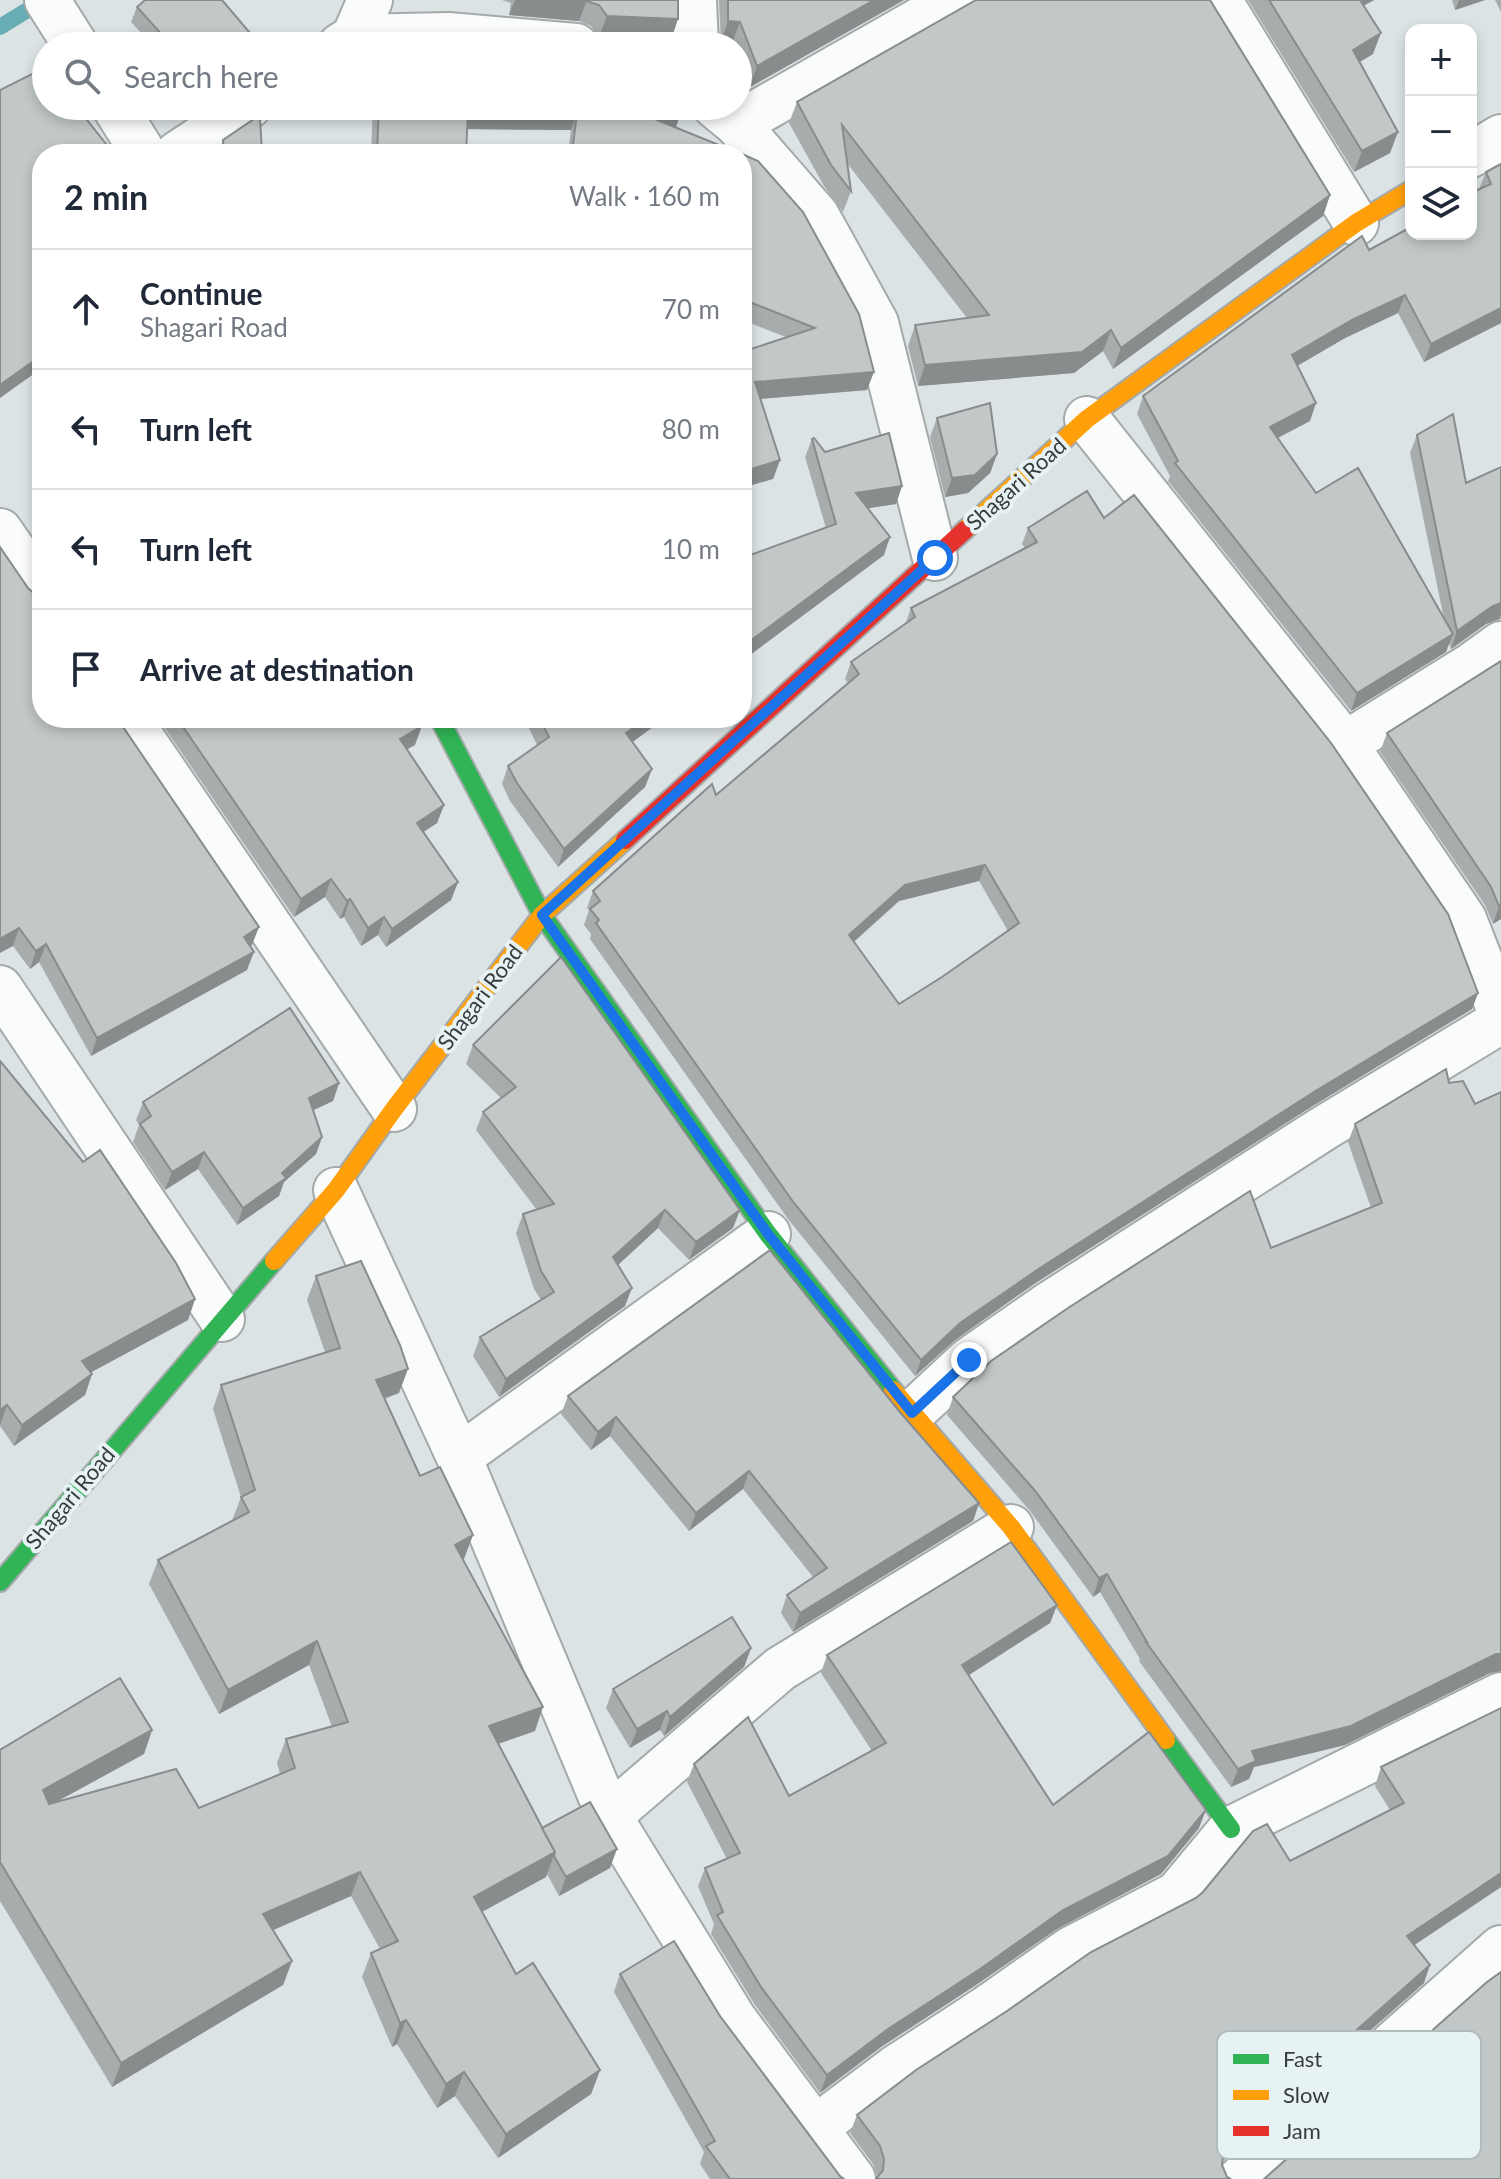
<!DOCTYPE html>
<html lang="en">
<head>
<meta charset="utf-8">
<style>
  :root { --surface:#fff; --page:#f6f6f7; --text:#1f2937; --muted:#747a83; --line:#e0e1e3 }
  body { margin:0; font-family:Lato,sans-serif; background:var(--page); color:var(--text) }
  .controls { position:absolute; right:24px; top:24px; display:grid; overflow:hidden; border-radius:16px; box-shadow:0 4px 12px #0003 }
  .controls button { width:72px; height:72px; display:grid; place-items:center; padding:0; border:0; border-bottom:2px solid var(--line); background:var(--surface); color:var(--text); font:40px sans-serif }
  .stop { position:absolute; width:24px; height:24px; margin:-18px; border:6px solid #1a73e8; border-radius:50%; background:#fff }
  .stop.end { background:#1a73e8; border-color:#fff; box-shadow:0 2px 8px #0008 }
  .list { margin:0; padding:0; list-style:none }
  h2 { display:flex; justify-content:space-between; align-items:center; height:104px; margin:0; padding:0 32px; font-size:34px }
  h2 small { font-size:26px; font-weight:400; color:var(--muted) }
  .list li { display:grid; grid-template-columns:52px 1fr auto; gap:24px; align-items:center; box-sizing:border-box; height:120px; padding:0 32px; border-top:2px solid var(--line) }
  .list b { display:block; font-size:30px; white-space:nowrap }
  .list p { margin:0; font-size:26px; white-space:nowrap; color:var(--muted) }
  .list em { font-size:26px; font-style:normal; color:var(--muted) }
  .icon { flex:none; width:44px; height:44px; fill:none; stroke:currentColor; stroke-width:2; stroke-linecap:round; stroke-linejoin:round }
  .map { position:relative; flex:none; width:1501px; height:2179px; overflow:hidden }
  .search { position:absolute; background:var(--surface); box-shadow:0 4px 12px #0003; left:32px; top:32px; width:720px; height:88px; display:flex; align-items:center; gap:20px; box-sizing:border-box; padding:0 28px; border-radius:44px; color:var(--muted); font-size:30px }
  .panel { position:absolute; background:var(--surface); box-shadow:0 4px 12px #0003; left:32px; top:144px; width:720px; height:584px; border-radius:32px }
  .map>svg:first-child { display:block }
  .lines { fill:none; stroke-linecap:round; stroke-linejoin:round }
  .stream { stroke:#68adb4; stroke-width:16 }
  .street-casing { stroke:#a4a9aa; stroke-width:48 }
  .fast-casing { stroke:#a4a9aa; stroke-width:22 }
  .slow-casing { stroke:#a4a9aa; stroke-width:22 }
  .jam-casing { stroke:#a4a9aa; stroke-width:22 }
  .street { stroke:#fafbfb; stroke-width:44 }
  .fast { stroke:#30b455; stroke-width:18 }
  .slow { stroke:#ff9f0a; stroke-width:18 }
  .jam { stroke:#e5322d; stroke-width:18 }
  .wall { fill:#a7acac; fill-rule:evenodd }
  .shaded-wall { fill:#888c8c }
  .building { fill:#c2c8c8; stroke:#888c8c; stroke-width:2; fill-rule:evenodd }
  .route { stroke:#1a73e8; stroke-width:10 }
  .labels { text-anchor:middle; stroke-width:8; stroke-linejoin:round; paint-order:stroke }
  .street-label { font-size:22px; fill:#383d3d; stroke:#e7f2f4 }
  .key { fill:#e7f2f4; stroke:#b2bcbd; stroke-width:2 }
  .key-label { font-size:22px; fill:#383d3d }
</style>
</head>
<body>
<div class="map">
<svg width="1501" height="2179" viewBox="0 0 1501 2179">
  <rect width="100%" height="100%" fill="#dce3e4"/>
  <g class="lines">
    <path class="stream" d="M0 27 44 0"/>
    <g class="street-casing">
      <g id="street">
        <path d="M47 0 76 46"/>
        <path d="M694 0 696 46"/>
        <path d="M1219 0 1356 223"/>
        <path d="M354 37 448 35 576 46"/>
        <path d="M340 46 354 37 370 0"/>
        <path d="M114 106 144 154"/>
        <path d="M715 106 737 124 817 216 876 323 935 558"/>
        <path d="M737 124 955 0"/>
        <path d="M177 154 249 106"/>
        <path d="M1471 155 1501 137"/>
        <path d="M1087 419 1345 744 1464 919 1501 1014"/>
        <path d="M0 531 42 592"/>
        <path d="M128 718 394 1109"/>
        <path d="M1345 744 1469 667 1501 644"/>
        <path d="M0 988 222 1319"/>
        <path d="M336 1190 459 1457 609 1816 734 2019 853 2179"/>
        <path d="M912 1413 969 1360 1048 1305 1324 1128 1501 1021"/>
        <path d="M459 1457 768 1234"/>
        <path d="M609 1816 780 1669 1011 1527"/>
        <path d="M815 2128 895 2068 987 2008 1071 1949 1177 1894 1231 1829 1501 1695"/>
        <path d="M1240 2179 1501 1948"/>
      </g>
    </g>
    <g class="fast-casing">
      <g id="fast">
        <path d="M439 718 542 915 768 1234 893 1390"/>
        <path d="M0 1582 274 1261"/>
        <path d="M1166 1740 1231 1829"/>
      </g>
    </g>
    <g class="slow-casing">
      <g id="slow">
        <path d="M965 530 1087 419 1356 223 1411 190"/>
        <path d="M274 1261 336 1190 394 1109 542 915 625 840"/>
        <path d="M893 1390 1011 1527 1166 1740"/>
      </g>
    </g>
    <g class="jam-casing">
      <path id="jam" d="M625 840 965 530"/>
    </g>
    <use href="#street" class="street"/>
    <use href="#fast" class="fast"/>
    <use href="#slow" class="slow"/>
    <use href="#jam" class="jam"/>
  </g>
  <g class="wall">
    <path d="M502 0H678L671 40 599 37 591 26 579 21 509 15 511 3Z"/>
    <path d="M719 0H904L750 87 738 57V46H734L732 43 721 42Z"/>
    <path d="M1248 0H1374L1363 6 1373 54 1359 62 1390 153 1354 172Z"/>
    <path d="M1452 0H1485L1455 10Z"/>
    <path d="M1495 0H1501V12Z"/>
    <path d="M137 7 256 40 253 46H153L131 22Z"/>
    <path d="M797 102 1330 195 1323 216 1113 369 1103 351 1074 373 918 386 908 346 915 325 967 318 847 163 851 191 843 212 824 186 789 123Z"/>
    <path d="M373 106H682L676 128 741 154H568L571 130 467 129 466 154H371Z"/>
    <path d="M223 140 262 153 362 154H218Z"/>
    <path d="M742 154 867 390 760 399 780 460 773 479 742 352 786 337 742 320Z"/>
    <path d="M1501 164V323L1424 362 1398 313 1345 338 1297 366 1310 421 1278 438 1316 493 1444 619 1410 453 1417 435 1466 483 1501 467V619L1486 624 1451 649 1449 643 1446 652 1351 711 1168 481 1170 476 1137 414 1143 396 1369 250 1479 189 1486 172Z"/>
    <path d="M937 418 997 454 990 473 968 493 945 497 930 437Z"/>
    <path d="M812 439 825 452 902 486 896 504 868 508 884 555 742 661V558L826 528 805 457Z"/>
    <path d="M42 515V548L33 534 39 516Z"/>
    <path d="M1104 518 1478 993 1472 1009 1311 1107 1034 1284 955 1340 915 1376 788 1219 590 939 591 934 584 925 589 910 587 908 593 891 716 795 848 683 845 679 851 662 905 625 911 608 1025 548 1022 544 1028 528ZM979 881 1008 931 942 977 899 1004 854 942 899 901Z"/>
    <path d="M28 588 37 596 252 945 250 946 247 970 91 1056 39 962 30 969 13 946Z"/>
    <path d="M1501 661V919L1493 924 1485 905 1380 752 1387 733Z"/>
    <path d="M158 718H417L415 745 407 749 444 805 437 823 423 832 458 882 451 900 386 947 378 935 361 946 344 917 340 919 325 897 294 917Z"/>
    <path d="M524 718H665L632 742 652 769 645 787 558 867 510 801 502 784 508 766 537 745Z"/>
    <path d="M473 1045 733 1228 689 1260 658 1228 618 1265 625 1306 499 1397 473 1356 480 1337 541 1300 534 1289 516 1233 523 1214 537 1210 476 1130 483 1112 501 1098 466 1064Z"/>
    <path d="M0 1061 195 1299 188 1320 91 1372 92 1374 85 1395 14 1446 0 1426Z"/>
    <path d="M339 1083 333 1101 313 1110 322 1137 316 1154 284 1182 279 1196 237 1225 198 1169 165 1190 133 1142 139 1125 136 1120 143 1102Z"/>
    <path d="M1449 1083 1475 1104 1501 1092V1671L1490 1673 1345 1745 1254 1767 1249 1779 1231 1787 1139 1661 1140 1659 1100 1592 1093 1597 1030 1511 947 1415 953 1397 1271 1248 1371 1208 1348 1142 1355 1124Z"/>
    <path d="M316 1276 399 1393 385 1399 420 1476 473 1535 462 1560 535 1731 498 1744 542 1828 610 1868 559 1896 547 1874 546 1877 482 1912 516 1974 600 2070 591 2094 498 2158 455 2096 437 2108 397 2044 392 2047 362 1977 371 1953 380 1949 351 1896 273 1930 292 1961 283 1985 112 2087 0 1901V1750L152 1730 144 1754 54 1803 199 1808 280 1774 277 1763 286 1739 332 1727 309 1665 219 1714 149 1584 158 1560 232 1521 241 1497 213 1409 221 1385 325 1352 307 1300Z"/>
    <path d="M568 1396 899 1411 979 1503 973 1521 793 1632 781 1613 787 1595 813 1577 743 1489 689 1531 610 1436 591 1450 561 1414Z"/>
    <path d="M1057 1605 1050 1623 968 1675 1053 1805 1199 1828 1161 1874 1057 1929 973 1987 881 2047 820 2093 755 2005 711 1934 714 1924 698 1886 705 1868 727 1859 687 1782 694 1764 789 1796 872 1751 821 1673 827 1655Z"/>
    <path d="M751 1648 744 1667 664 1736 660 1730 630 1748 606 1708 613 1689Z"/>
    <path d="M1501 1708V1887L1414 1945 1424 1983 1222 2162 878 2177 873 2164 850 2133 857 2115 1290 1861 1390 1810 1375 1786 1381 1767Z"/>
    <path d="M620 1974 720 2016 840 2176 844 2179H710L700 2164 704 2152 614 1992Z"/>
  </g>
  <g class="shaded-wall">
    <path d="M515 0H587L579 21 509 15Z"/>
    <path d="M874 0H904L750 87 757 66Z"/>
    <path d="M1353 0H1374L1348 14Z"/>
    <path d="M1459 0H1485L1455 10Z"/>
    <path d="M607 16 678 19 671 40 599 37Z"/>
    <path d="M728 21 740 22 732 43 721 42Z"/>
    <path d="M1381 33 1373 54 1345 71 1353 50Z"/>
    <path d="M468 111 577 112 571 130 461 129Z"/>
    <path d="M681 112 675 130 640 113Z"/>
    <path d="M1398 132 1390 153 1354 172 1362 151Z"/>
    <path d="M1330 195 1323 216 1113 369 1121 348Z"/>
    <path d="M1405 295 1398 313 1345 338 1285 373 1292 355 1352 320Z"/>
    <path d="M1501 308V323L1424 362 1431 344Z"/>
    <path d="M1111 330 1103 351 1074 373 918 386 925 365Z"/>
    <path d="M42 355V368L0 398V385Z"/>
    <path d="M874 372 867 390 748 400 755 382Z"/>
    <path d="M1316 403 1310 421 1264 445 1270 427Z"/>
    <path d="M997 454 990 473 968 493 945 497 952 478Z"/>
    <path d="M780 460 773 479 742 488V472Z"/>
    <path d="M902 486 896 504 850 511 856 493Z"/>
    <path d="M890 537 884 555 742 661V647Z"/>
    <path d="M1501 603V614L1499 619 1486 624 1451 649 1457 631 1493 606Z"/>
    <path d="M1453 634 1446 652 1351 711 1357 693Z"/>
    <path d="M647 718H665L619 752 626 733Z"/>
    <path d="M422 726 415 745 393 757 400 739Z"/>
    <path d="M652 769 645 787 558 867 564 849Z"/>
    <path d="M444 805 437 823 410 841 417 823Z"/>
    <path d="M985 865 979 881 899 901 843 951 849 935 905 885Z"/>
    <path d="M331 879 325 897 294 917 301 899Z"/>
    <path d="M458 882 451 900 386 947 392 929Z"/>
    <path d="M350 899 344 917 340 919 347 901Z"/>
    <path d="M1501 905V919L1493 924 1499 906Z"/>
    <path d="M384 917 378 935 361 946 368 928Z"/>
    <path d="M259 927 252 945 237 955 244 937Z"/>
    <path d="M19 928 13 946 0 953V939Z"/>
    <path d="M46 944 39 962 30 969 36 951Z"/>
    <path d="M254 952 247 970 91 1056 97 1038Z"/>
    <path d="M1478 993 1472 1009 1311 1107 1034 1284 955 1340 915 1376 921 1360 960 1323 1040 1268 1317 1090Z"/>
    <path d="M339 1083 333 1101 303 1115 309 1098Z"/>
    <path d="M322 1137 316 1154 284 1182 279 1196 237 1225 243 1208Z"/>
    <path d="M204 1152 198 1169 165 1190 172 1172Z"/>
    <path d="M665 1210 658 1228 606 1276 613 1257Z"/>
    <path d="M740 1210 733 1228 689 1260 696 1242Z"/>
    <path d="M632 1288 625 1306 499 1397 506 1379Z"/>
    <path d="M195 1299 188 1320 75 1381 82 1361Z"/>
    <path d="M408 1369 399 1393 367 1404 376 1380Z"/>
    <path d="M92 1374 85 1395 14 1446 22 1425Z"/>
    <path d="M7 1405 0 1425V1410Z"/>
    <path d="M616 1417 610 1436 591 1450 598 1432Z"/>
    <path d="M749 1471 743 1489 689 1531 696 1513Z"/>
    <path d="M979 1503 973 1521 793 1632 800 1613Z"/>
    <path d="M473 1535 464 1559 446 1569 455 1545Z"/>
    <path d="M1107 1574 1100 1592 1093 1597 1099 1578Z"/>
    <path d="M1057 1605 1050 1623 955 1684 962 1665Z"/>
    <path d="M317 1641 309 1665 219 1714 228 1690Z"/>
    <path d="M751 1648 744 1667 664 1736 670 1717Z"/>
    <path d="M1496 1654H1501V1671L1490 1673 1345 1745 1254 1767 1249 1779 1231 1787 1238 1769 1252 1751Z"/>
    <path d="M543 1707 535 1731 480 1750 489 1726Z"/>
    <path d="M667 1711 660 1730 630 1748 637 1729Z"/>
    <path d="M152 1730 144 1754 34 1814 43 1790Z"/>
    <path d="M1206 1810 1199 1828 1161 1874 1057 1929 973 1987 881 2047 820 2093 827 2075 888 2029Z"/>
    <path d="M617 1849 610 1868 559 1896 566 1877Z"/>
    <path d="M555 1852 546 1877 465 1921 474 1897Z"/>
    <path d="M360 1872 351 1896 255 1938 263 1914Z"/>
    <path d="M1501 1873V1887L1401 1954 1407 1936Z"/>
    <path d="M292 1961 283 1985 112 2087 121 2063Z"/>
    <path d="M1430 1965 1424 1983 1223 2160 1216 2172 1223 2154 1230 2142Z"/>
    <path d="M406 2020 397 2044 392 2047 400 2023Z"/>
    <path d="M600 2070 591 2094 498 2158 506 2134Z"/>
    <path d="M464 2072 455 2096 437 2108 446 2084Z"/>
  </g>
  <g class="building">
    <path d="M145 0H222L256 40 246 46H172L137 7Z"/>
    <path d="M583 0H678V19L607 16 599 5Z"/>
    <path d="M728 0H874L757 66 740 22 728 21Z"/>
    <path d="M976 0H1210L1330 195 1121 348 1111 330 1082 352 925 365 915 325 989 315 842 125 851 191 831 165 797 102Z"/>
    <path d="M1269 0H1360L1381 33 1353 50 1398 132 1362 151Z"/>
    <path d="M46 67V106H78L80 111 114 154H42V355L0 385V90Z"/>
    <path d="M379 106H682L681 112 640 113 741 154H572L577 112 468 111 466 154H377Z"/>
    <path d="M260 118 262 153 362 146V154H224L223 140 254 119Z"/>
    <path d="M742 154 758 161 803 212 859 314 874 372 755 382 780 460 742 472V352L815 328 742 299Z"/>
    <path d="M1501 164V308L1431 344 1405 295 1352 320 1292 355 1316 403 1270 427 1316 493 1358 468 1453 634 1357 693 1175 463 1178 461 1143 396 1362 236 1369 250 1411 227V234H1471V193L1491 184 1486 172Z"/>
    <path d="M990 403 997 454 975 475 952 478 937 418Z"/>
    <path d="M1453 414 1466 483 1501 467V603L1493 606 1457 631 1417 435Z"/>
    <path d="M889 433 902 486 856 493 890 537 742 647V558L836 524 812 439 814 438 825 452Z"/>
    <path d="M1087 491 1104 518 1134 495 1331 743 1448 914 1478 993 1317 1090 1040 1268 960 1323 921 1360 794 1203 596 923 599 920 590 909 600 901 593 891 712 784 716 795 859 674 851 662 915 617 911 608 1037 542 1028 528ZM985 865 1019 923 942 977 899 1004 849 935 905 885Z"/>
    <path d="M0 547 28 588 37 596 42 597V718H117L259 927 244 937 254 952 97 1038 46 944 36 951 19 928 0 939Z"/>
    <path d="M1501 661V905L1499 906 1491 887 1387 733Z"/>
    <path d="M177 718H417L422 726 400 739 444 805 417 823 458 882 392 929 384 917 368 928 350 899 347 901 331 879 301 899Z"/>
    <path d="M539 718H647L626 733 652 769 564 849 517 783 508 766 549 737Z"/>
    <path d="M561 957 740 1210 696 1242 665 1210 613 1257 632 1288 506 1379 480 1337 554 1292 541 1271 523 1214 554 1204 483 1112 516 1087 473 1045Z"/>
    <path d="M290 1008 339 1083 309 1098 322 1137 282 1173 286 1178 243 1208 204 1152 172 1172 140 1124 151 1116 143 1102Z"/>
    <path d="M0 1061 83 1162 100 1150 176 1263 195 1299 82 1361 92 1374 22 1425 7 1405 0 1410Z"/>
    <path d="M1446 1069 1449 1083 1463 1081 1475 1104 1501 1092V1654H1496L1351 1726 1252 1751 1256 1761 1238 1769 1146 1642H1147L1107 1574 1099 1578 1036 1492 953 1397 991 1361 1068 1308 1250 1191 1271 1248 1382 1203 1355 1124Z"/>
    <path d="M770 1250 899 1411 979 1503 800 1613 787 1595 827 1568 749 1471 696 1513 616 1417 598 1432 568 1396Z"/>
    <path d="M361 1261 400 1345 408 1369 376 1380 420 1476 440 1467 473 1535 455 1545 543 1707 489 1726 555 1852 474 1897 516 1974 533 1963 600 2070 506 2134 464 2072 446 2084 406 2020 400 2023 371 1953 398 1941 360 1872 263 1914 292 1961 121 2063 0 1862V1750L120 1678 152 1730 43 1790 49 1804 176 1769 199 1808 295 1768 286 1739 348 1722 317 1641 228 1690 158 1560 249 1512 241 1497 255 1490 221 1385 340 1348 316 1276Z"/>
    <path d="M1011 1542 1057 1605 962 1665 1053 1805 1149 1732 1206 1810 1168 1856 1063 1910 980 1969 888 2029 827 2075 761 1987 717 1915 723 1912 705 1868 740 1853 694 1764 748 1717 789 1796 886 1743 827 1655Z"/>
    <path d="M732 1617 751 1648 670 1717 667 1711 637 1729 613 1689Z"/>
    <path d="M1501 1708V1873L1407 1936 1430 1965 1230 2142 1223 2154 1222 2165 1227 2177 1231 2179H876L883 2170 884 2159 880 2146 857 2115 916 2070 1007 2011 1091 1952 1196 1898 1203 1892 1253 1831 1267 1824 1290 1861 1404 1803 1381 1767Z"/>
    <path d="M590 1802 617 1849 566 1877 554 1856 555 1852 542 1828Z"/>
    <path d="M674 1941 720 2016 840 2176 844 2179H730L706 2146 715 2141 620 1974Z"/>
    <path d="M1501 1972V2179H1264L1487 1982Z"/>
  </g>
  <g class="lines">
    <path class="route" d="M935 558 542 915 768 1234 912 1413 969 1360"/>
  </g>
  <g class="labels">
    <g class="street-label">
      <text transform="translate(1016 484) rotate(-42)" y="8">Shagari Road</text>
      <text transform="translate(480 997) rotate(-53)" y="8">Shagari Road</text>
      <text transform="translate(70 1498) rotate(-50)" y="8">Shagari Road</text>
    </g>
  </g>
  <rect x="1217" y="2031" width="264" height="128" rx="12" class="key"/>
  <rect x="1233" y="2054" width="36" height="10" fill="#30b455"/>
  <rect x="1233" y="2090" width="36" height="10" fill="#ff9f0a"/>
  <rect x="1233" y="2126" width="36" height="10" fill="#e5322d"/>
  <g class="key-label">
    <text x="1283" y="2067">Fast</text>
    <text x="1283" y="2103">Slow</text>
    <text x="1283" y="2139">Jam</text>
  </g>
</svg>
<div class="controls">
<button>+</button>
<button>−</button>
<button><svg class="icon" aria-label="layers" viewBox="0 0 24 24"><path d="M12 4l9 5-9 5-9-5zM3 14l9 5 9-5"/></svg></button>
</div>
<div class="stop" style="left:935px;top:558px"></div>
<div class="stop end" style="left:969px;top:1360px"></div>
<div class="search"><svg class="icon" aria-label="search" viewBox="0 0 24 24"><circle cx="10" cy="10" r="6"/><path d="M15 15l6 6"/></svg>Search here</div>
<section class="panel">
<h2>2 min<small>Walk · 160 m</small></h2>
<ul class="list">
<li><svg class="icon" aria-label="ahead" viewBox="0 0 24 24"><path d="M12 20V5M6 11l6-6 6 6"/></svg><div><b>Continue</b><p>Shagari Road</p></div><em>70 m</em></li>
<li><svg class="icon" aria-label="left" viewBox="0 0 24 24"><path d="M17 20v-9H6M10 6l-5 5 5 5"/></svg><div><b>Turn left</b></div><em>80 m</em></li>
<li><svg class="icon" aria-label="left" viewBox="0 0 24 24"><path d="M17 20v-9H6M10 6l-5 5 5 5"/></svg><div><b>Turn left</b></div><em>10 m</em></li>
<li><svg class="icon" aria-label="arrive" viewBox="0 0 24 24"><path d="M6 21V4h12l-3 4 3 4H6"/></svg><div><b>Arrive at destination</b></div></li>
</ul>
</section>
</div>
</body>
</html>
